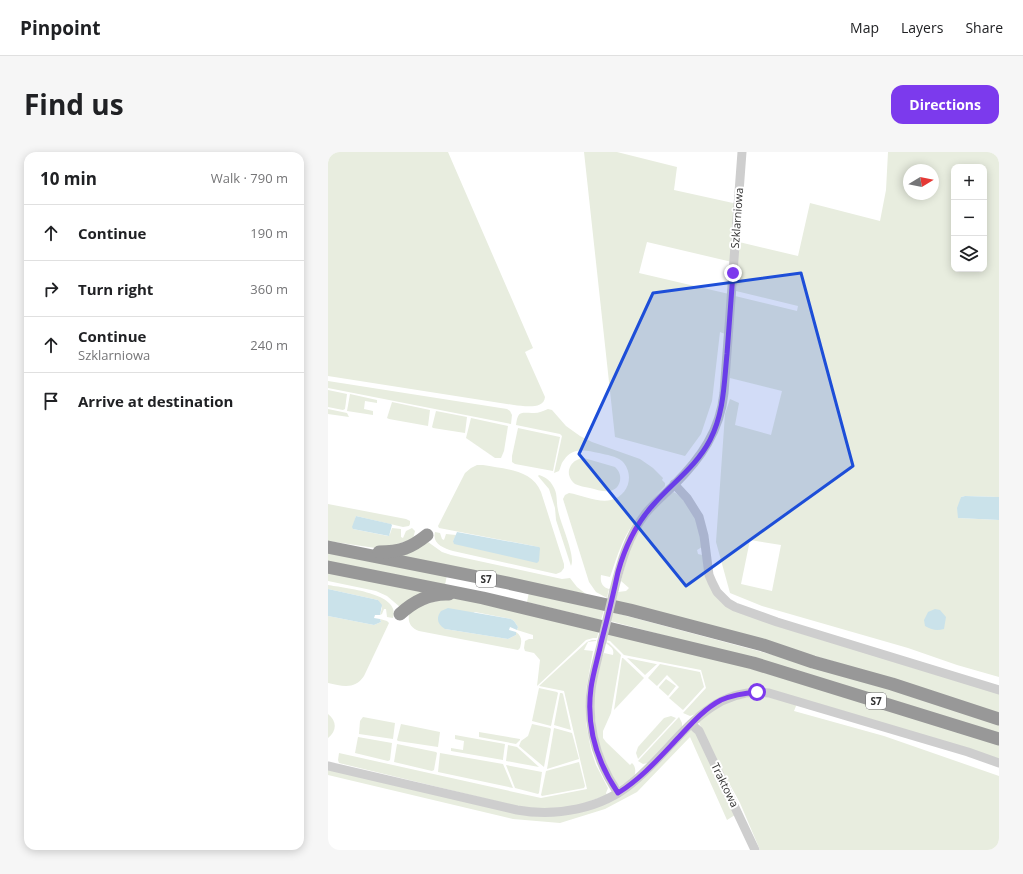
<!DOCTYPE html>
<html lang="en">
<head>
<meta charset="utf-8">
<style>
  :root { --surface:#fff; --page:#f6f6f6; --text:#202124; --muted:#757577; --line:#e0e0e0; --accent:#7c3aed }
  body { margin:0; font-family:"Open Sans",sans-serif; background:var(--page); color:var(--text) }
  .controls { position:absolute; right:12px; top:12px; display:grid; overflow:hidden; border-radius:8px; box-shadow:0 2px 10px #0003 }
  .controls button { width:36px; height:36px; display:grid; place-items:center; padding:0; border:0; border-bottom:1px solid var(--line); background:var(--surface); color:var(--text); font:20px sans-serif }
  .compass { position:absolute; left:575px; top:12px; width:36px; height:36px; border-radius:50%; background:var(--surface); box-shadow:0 2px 10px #0003; rotate:80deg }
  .stop { position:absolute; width:12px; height:12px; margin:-9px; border:3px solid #7c3aed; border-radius:50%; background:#fff }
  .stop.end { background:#7c3aed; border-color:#fff; box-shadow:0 1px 4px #0008 }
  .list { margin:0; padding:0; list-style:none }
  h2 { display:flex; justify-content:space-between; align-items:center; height:52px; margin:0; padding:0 16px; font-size:17px }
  h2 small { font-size:13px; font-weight:400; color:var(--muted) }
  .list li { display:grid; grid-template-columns:26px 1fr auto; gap:12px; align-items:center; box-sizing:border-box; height:56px; padding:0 16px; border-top:1px solid var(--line) }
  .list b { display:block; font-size:15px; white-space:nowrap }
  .list p { margin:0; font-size:13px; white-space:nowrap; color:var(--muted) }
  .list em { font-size:13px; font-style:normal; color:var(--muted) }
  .icon { flex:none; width:22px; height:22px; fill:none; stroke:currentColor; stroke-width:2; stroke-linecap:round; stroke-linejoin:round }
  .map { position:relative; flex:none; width:671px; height:698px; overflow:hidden; border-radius:12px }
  header { display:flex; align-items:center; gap:24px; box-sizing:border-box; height:56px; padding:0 20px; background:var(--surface); border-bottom:1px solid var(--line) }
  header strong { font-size:19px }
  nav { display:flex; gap:22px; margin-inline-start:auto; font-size:14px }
  .intro { display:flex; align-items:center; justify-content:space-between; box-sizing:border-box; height:96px; padding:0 24px }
  h1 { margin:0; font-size:28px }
  .button { padding:10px 18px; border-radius:12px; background:var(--accent); color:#fff; font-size:14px; font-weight:700 }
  main { display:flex; gap:24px; padding:0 24px }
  aside { flex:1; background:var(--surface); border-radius:12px; box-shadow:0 2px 10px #0003 }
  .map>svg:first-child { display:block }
  .green { fill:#e8eddf; fill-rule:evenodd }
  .water { fill:#cae2ea }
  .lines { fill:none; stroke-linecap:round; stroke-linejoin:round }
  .minor { stroke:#cecece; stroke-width:9 }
  .highway { stroke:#989898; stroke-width:13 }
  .minor-bridge { stroke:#cecece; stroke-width:9 }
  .route { stroke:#7c3aed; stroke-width:5 }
  .marked { fill:#1d4ed8; fill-opacity:0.2; stroke:#1d4ed8; stroke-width:3; stroke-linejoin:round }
  .labels { text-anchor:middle; stroke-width:4; stroke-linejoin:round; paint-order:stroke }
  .shield { fill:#fff; stroke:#6f6f6f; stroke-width:1 }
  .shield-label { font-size:10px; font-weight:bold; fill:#313131 }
  .street-label { font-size:11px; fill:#313131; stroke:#fff }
</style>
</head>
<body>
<header>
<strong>Pinpoint</strong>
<nav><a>Map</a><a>Layers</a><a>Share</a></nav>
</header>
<div class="intro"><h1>Find us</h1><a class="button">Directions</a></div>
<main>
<aside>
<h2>10 min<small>Walk · 790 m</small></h2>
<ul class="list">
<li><svg class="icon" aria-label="ahead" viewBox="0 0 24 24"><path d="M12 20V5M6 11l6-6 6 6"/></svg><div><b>Continue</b></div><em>190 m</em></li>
<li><svg class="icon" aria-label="right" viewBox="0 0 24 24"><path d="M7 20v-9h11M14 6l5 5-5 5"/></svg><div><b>Turn right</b></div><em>360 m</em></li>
<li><svg class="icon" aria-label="ahead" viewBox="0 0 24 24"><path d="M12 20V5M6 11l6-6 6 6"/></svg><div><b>Continue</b><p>Szklarniowa</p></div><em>240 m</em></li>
<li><svg class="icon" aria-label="arrive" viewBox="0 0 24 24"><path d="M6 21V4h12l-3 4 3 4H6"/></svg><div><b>Arrive at destination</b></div></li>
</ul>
</aside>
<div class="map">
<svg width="671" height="698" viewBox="0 0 671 698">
  <rect width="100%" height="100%" fill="#fff"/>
  <g class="green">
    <path d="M0 0H120L205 196 197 200 217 245C216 258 195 254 186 253L0 224Z"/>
    <path d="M256 0H289L349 15 346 38 405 51 408 50 404 110 319 90 311 121 401 142 397 182 392 180 384 249 373 282 357 304 287 285Z"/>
    <path d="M560 0H671V345L637 344 633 345 630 366 671 368V525L629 513 580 496 434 454 402 441 388 390 397 262 402 247 411 251 407 273 443 283 454 239 402 226V219H400L407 144 469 159 470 154 408 139 411 90 470 104 482 51 552 69 558 38ZM626 15H656V117H626ZM581 18H605V42H581ZM422 388 453 393 444 439 413 432Z"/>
    <path d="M0 229 179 257 182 259 184 263 183 272 0 236Z"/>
    <path d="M0 238 19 242 17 257 15 258 0 255Z"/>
    <path d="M22 242 49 248V251L37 249 36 257 45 259V263L19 259Z"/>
    <path d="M64 250 102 258 100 274 61 267 59 266Z"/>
    <path d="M0 257 19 261 21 265 0 262Z"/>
    <path d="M220 257 224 258 238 274 252 284 264 290 312 307 325 316 335 326 334 328 337 331V334C320 352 304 369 294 392 289 403 286 414 282 425L273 423C272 430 274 435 281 437L279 446 268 440 261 430 235 347 237 343 241 341C254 343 270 351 283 348 301 344 307 322 294 309 288 304 279 303 271 301 258 298 244 295 236 308 233 311 233 315 231 319L226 321 234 284 232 282 188 273C190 258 193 261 206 261 211 261 215 259 220 257Z"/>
    <path d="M108 259 139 265 137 281 105 276 104 275Z"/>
    <path d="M143 266 180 274 176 299 173 306H167L138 286Z"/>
    <path d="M190 276 232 285 225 319 187 312 184 310V304Z"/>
    <path d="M256 306 287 315C291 319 293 323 292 329 288 344 273 339 262 336 257 335 251 334 247 332 235 322 242 307 256 306Z"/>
    <path d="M149 313H155C176 317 204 317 213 340L236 412V416L233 420 228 422 125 399C115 396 104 392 107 380L112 381 114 387 116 388 118 382 128 383 125 389 211 395 111 376 110 374 137 321 143 316Z"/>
    <path d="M211 323C217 325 222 328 225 334 230 342 228 349 230 358 232 371 248 403 243 414L228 368 227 356 221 337 210 324Z"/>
    <path d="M345 340C353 342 364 359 368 367 372 375 372 386 374 395L369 398 370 402 374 403 389 446 671 541V562L501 508 287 449 290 440 298 439 301 436 293 429 302 393 322 360Z"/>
    <path d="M0 352 78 367 82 369V372L81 374 75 375 28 364 25 377 60 384 62 382 64 376 73 377V385L75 386 78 379 84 376 87 379 85 387 54 397 0 389Z"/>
    <path d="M100 390 114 400 123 403 234 427 242 426 249 435 258 442 69 403Z"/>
    <path d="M0 400 119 423 117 433 0 411Z"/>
    <path d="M0 420 102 439 72 455 59 444 48 439 0 429Z"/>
    <path d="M0 433C16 436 74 441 65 466L59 465 58 457H56L54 462 52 463 54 456 50 448 0 437Z"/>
    <path d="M201 440 276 458 273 468 199 450Z"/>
    <path d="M119 446 133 447 271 478 269 486H265L258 488 209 534 212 508 206 501 197 499 196 496 197 489 201 487H205V483L189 478 190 475 186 469 183 467 147 460 117 477 180 487 188 483V480C194 484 194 489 192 496L190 498 91 479C80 475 78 465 84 456Z"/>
    <path d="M284 460 502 518 671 571V582L335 483 282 469Z"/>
    <path d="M0 464 46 473 53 470 52 467 59 469 61 471 36 524C27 538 14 534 0 531Z"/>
    <path d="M279 480 391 507 671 592V609L467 545 399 543 379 553 368 562 362 564 355 561 378 536 373 518 296 503 282 489 277 488Z"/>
    <path d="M264 488H268V489L260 490 256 498 265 499 258 538V571L263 598 268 613 280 636 278 641 279 643 245 655 200 657 11 611 10 608 11 601 213 646 259 637 236 539 211 534 259 490Z"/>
    <path d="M277 490 281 491 293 503 283 561 275 579V586L278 590 302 613 304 611C308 615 308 620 306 625L292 634 288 633 269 590 265 540 273 506H274L276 501 285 503C287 495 280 494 277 490Z"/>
    <path d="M294 506H295L316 526 286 558Z"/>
    <path d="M299 506 328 512H329L317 523Z"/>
    <path d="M332 512 372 520 376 535 355 558 341 546 351 535 339 523 329 534 320 526Z"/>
    <path d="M338 527 348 534 340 544 331 536V535Z"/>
    <path d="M211 536 229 540 230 541 223 574 204 569Z"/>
    <path d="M232 541H234L235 542 243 578 226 573Z"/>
    <path d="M431 543 467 551 468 554 466 559 556 584 671 624V698H432L412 651 378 589 371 570 372 567 401 549Z"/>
    <path d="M0 562C9 569 9 579 0 586Z"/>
    <path d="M343 564 348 566 310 607 308 601 310 595 336 566Z"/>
    <path d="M35 565 67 571 65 587 31 582 32 569Z"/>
    <path d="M351 565 354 571V576L320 611 315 612 310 609Z"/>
    <path d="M73 572 112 580 110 595 70 589 69 588Z"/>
    <path d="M204 572 222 576 223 577 216 615 191 594 193 589 200 584Z"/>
    <path d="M226 576 244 581 251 607 219 617Z"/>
    <path d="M362 578 367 579 407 663 399 668 362 585 309 640 277 657 232 671 185 667 0 623V617L186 661 271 653Z"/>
    <path d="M151 580 192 587V588L188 592 151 585Z"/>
    <path d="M127 583 177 592 175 607V608L123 599V596L135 598 136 589 127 587Z"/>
    <path d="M30 585 64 591 62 608 60 609 27 601Z"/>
    <path d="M69 592 108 600 109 601 106 618 104 619 66 610Z"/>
    <path d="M180 593 189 595 211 615 178 609Z"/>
    <path d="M112 601 175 612 185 636 110 620Z"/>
    <path d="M251 610 257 634 256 636 214 644 213 643 218 619Z"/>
    <path d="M178 613 214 620 211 641 210 642 187 636Z"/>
  </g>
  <g class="water">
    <path d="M637 344 671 345V368L630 366 629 356 633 345Z"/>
    <path d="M28 364 63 372 64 373 61 384 25 377 24 375Z"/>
    <path d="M129 380 211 395 212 396 211 409 209 411 126 392 125 389Z"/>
    <path d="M0 437 50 448 54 453 52 463H47L46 466 52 467 53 470 46 473 0 464Z"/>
    <path d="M120 456 183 467 186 469 190 475 189 478 182 475 181 478 188 480V483L180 487 117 477C109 472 108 466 113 459Z"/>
    <path d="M607 457 612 458 618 465 616 477C609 479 604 478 597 474L596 468 600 460Z"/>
  </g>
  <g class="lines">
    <g class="minor">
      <path d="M346 332 359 346 371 365 376 384 381 423 384 430 389 440 400 451 407 455 449 470 671 538"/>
      <path d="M286 438C293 410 300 384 318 361 327 350 337 342 346 333 373 306 392 279 396 241L414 0"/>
      <path d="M274 489C270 505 265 522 263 538 259 575 269 610 290 641"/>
      <path d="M363 572 371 579 427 698"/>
      <path d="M0 614 189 658C228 665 273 657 304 631 348 596 377 533 441 541L640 600 671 611"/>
    </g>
    <g class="highway">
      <path d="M0 395 180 431 302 458 435 493 485 510 564 532 671 567"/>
      <path d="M51 400C72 400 83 396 99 383"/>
      <path d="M0 415 155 446 425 511 671 587"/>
      <path d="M72 462C86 449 102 441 121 442"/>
    </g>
    <path class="minor-bridge" d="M274 489 286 438"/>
  </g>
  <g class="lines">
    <path class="route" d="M405 121C403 148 401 175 399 202 396 232 396 261 382 288 368 315 344 331 325 353 307 373 297 395 290 420 285 444 279 468 273 491 270 506 265 521 263 536 258 574 269 610 290 641 314 626 332 605 351 585 364 571 376 557 393 548 405 543 417 541 429 540"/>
  </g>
  <path class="marked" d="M473 121 525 314 358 434 251 302 325 141Z"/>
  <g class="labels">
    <g class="shield">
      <rect x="148" y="419" width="20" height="16" rx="3"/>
      <rect x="538" y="541" width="20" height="16" rx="3"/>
    </g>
    <g class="shield-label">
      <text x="158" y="431">S7</text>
      <text x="548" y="553">S7</text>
    </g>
    <g class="street-label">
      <text transform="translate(409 66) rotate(-86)" y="4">Szklarniowa</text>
      <text transform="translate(397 633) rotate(64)" y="4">Traktowa</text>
    </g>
  </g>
</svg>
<div class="controls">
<button>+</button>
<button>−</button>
<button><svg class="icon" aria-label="layers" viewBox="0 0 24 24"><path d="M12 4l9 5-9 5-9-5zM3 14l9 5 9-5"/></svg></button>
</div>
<svg class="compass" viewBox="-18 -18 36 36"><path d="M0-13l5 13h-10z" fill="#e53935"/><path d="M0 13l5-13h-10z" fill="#757577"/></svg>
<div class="stop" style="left:429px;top:540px"></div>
<div class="stop end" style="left:405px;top:121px"></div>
</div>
</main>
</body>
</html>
